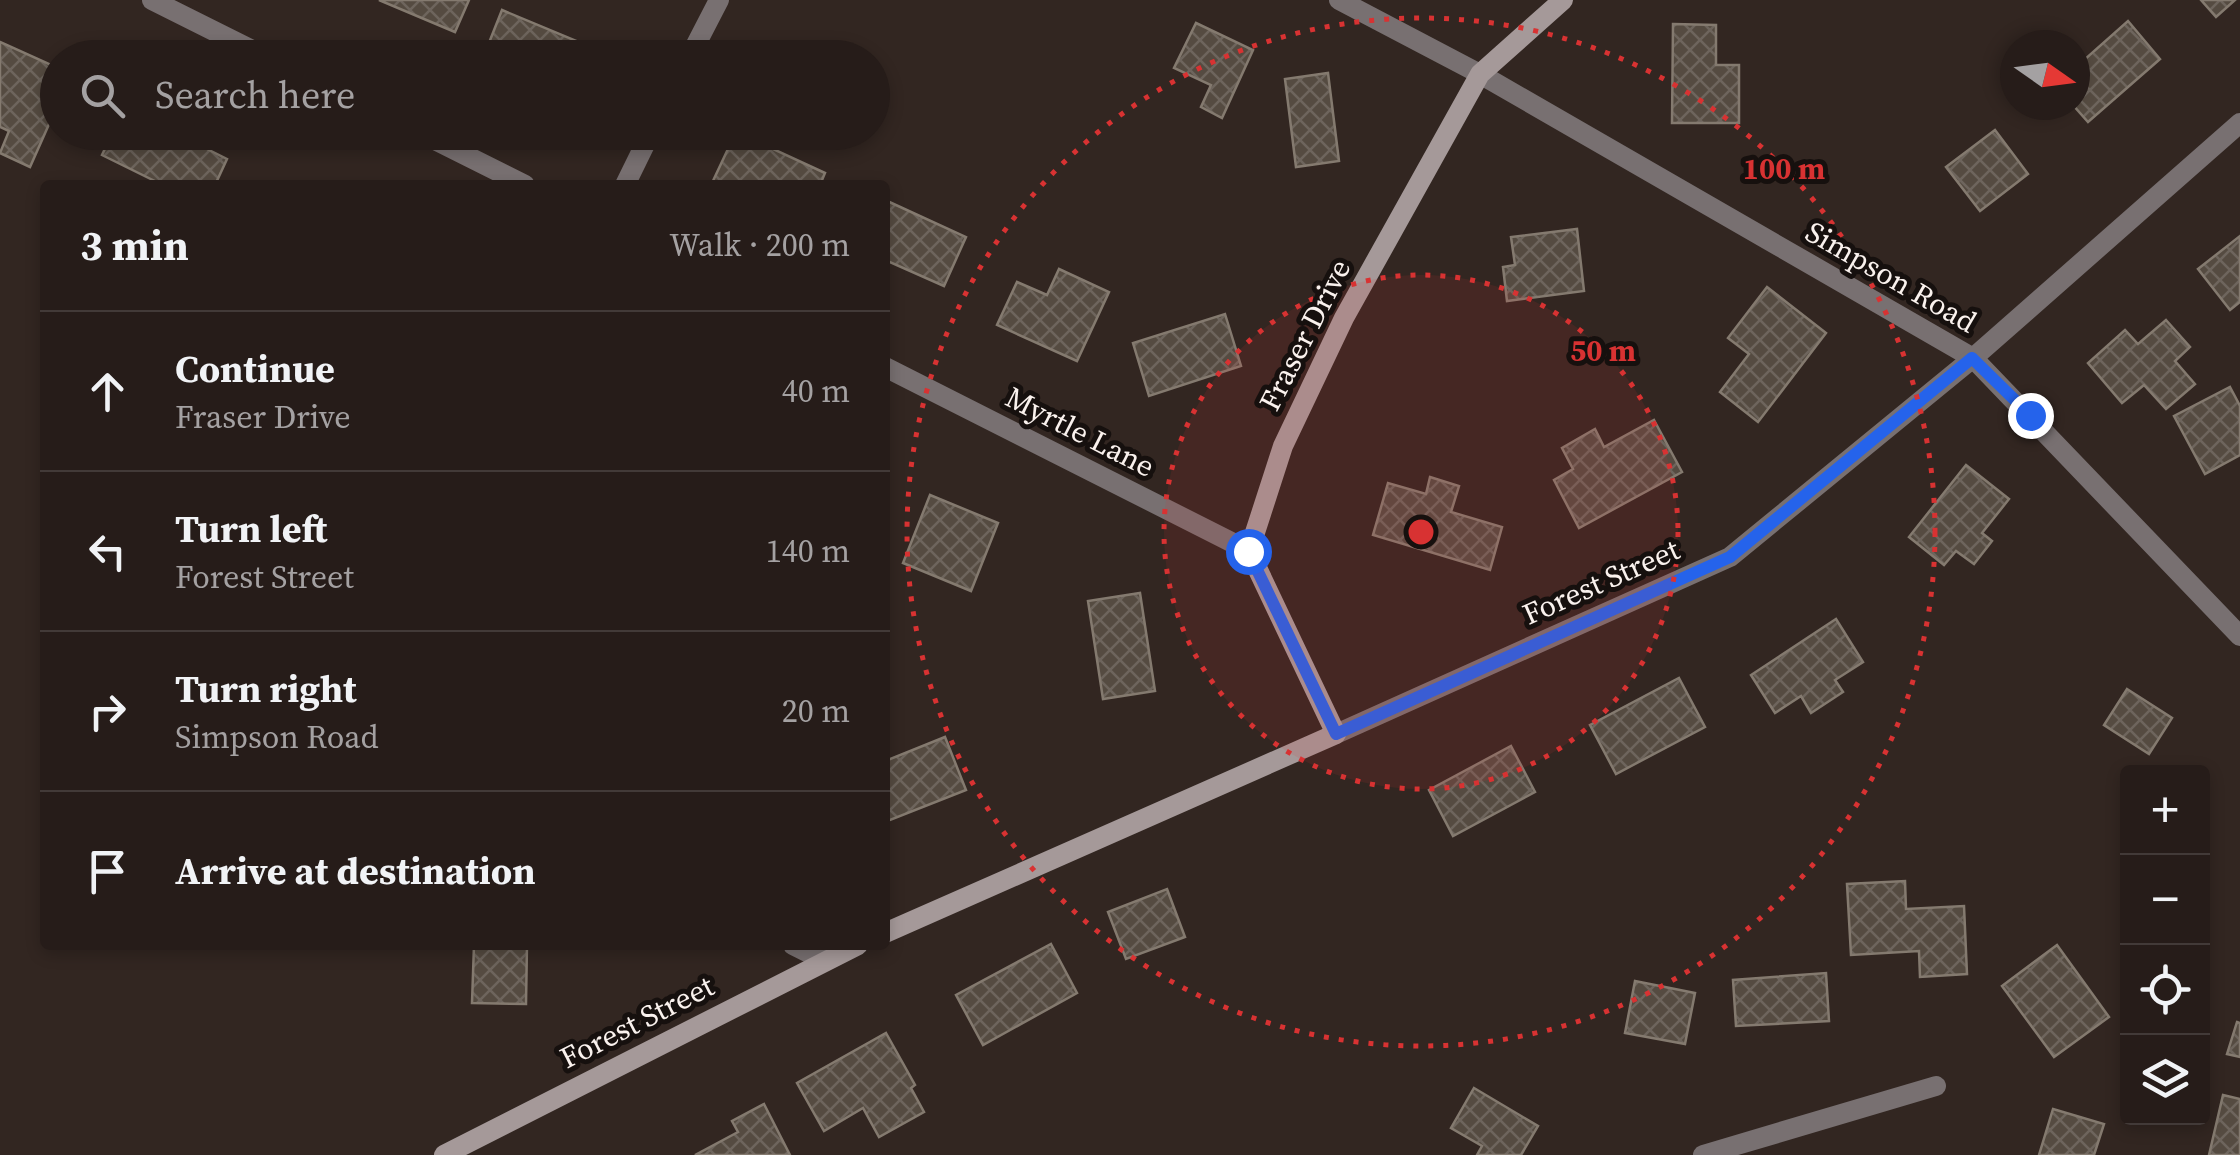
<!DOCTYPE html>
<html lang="en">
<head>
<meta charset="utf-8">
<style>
  :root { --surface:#261c19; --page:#322926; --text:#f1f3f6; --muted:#a4a1a2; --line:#423a38 }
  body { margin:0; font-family:"Source Serif 4",serif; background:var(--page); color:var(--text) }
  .controls { position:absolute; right:30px; bottom:30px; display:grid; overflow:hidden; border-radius:10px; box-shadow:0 5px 15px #0003 }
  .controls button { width:90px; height:90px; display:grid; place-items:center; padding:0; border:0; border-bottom:2px solid var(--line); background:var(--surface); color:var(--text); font:50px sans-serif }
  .compass { position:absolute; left:2000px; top:30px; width:90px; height:90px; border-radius:50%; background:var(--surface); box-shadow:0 5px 15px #0003; rotate:104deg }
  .stop { position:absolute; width:30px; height:30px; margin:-22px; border:8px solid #2563eb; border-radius:50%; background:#fff }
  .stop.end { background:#2563eb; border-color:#fff; box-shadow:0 2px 10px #0008 }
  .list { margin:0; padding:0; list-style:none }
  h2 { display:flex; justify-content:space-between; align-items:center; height:130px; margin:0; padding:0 40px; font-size:42px }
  h2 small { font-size:32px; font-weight:400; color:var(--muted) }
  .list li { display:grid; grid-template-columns:65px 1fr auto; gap:30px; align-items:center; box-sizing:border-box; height:160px; padding:0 40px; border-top:2px solid var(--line) }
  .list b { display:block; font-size:38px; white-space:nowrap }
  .list p { margin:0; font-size:32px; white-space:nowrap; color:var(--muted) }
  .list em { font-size:32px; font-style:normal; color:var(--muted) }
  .icon { flex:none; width:55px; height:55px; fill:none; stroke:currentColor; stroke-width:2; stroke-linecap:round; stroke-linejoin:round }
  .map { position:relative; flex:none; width:2240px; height:1155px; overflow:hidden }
  .search { position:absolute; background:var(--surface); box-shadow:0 5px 15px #0003; left:40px; top:40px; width:850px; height:110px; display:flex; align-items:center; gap:25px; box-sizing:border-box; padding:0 35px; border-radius:55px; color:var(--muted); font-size:38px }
  .panel { position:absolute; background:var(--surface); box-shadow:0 5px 15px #0003; left:40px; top:180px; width:850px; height:770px; border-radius:10px }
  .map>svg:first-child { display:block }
  .building { fill:url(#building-cross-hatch); stroke:#847a6f; stroke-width:2.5 }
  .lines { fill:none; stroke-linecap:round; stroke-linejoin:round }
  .street { stroke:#787071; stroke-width:20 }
  .secondary { stroke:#a59999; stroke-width:20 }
  .route { stroke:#2563eb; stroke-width:12 }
  .ring { fill:none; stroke:#d83232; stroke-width:5; stroke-dasharray:5 10 }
  .labels { text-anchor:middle; stroke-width:10; stroke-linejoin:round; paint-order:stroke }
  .street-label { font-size:30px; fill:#faf2ee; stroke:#16100e }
  .centre { fill:#d83232; stroke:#16100e; stroke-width:5 }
  .ring-label { font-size:30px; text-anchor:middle; font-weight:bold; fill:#d83232; stroke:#16100e; stroke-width:10; stroke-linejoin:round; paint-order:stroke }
</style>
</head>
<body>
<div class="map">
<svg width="2240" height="1155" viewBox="0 0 2240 1155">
  <defs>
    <pattern id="building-cross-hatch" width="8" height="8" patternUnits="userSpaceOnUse" patternTransform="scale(2.5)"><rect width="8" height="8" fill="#554b41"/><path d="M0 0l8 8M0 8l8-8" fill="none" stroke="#6e655d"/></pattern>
  </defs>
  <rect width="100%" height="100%" fill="#322621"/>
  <g class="building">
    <path d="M379 0H469L455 32Z"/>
    <path d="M2201 0H2235L2216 17Z"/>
    <path d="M502 10 617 58H483Z"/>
    <path d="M2128 21 2160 59 2088 122 2073 105 2075 68Z"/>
    <path d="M1196 23 1253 50 1222 118 1201 107 1211 85 1174 68Z"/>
    <path d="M1673 24 1716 25V65H1739V123H1672Z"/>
    <path d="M0 42 58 68V104L30 167 0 153 9 131 0 127Z"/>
    <path d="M1328 73 1339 161 1296 167 1285 79Z"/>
    <path d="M1995 130 2028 174 1980 211 1946 167Z"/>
    <path d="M113 132H173L227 159 215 185H163L102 155Z"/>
    <path d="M736 132 825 173 820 185 712 183Z"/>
    <path d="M885 200 966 237 944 286 885 260Z"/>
    <path d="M1577 229 1584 291 1507 301 1503 267 1515 265 1511 237Z"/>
    <path d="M2240 236V302L2230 310 2198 269Z"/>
    <path d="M1059 269 1109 292 1077 361 997 325 1017 282 1047 295Z"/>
    <path d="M1767 287 1826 333 1758 422 1720 392 1749 354 1728 338Z"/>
    <path d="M1225 314 1241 366 1149 396 1133 343Z"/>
    <path d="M2166 320 2190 347 2175 361 2195 384 2166 409 2144 385 2122 403 2088 363 2125 330 2138 344Z"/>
    <path d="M2230 387 2240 406V455L2205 474 2174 416Z"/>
    <path d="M1654 420 1682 472 1579 528 1554 480 1573 469 1562 448 1595 429 1604 447Z"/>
    <path d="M1966 465 2009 499 1982 533 1992 541 1974 564 1956 551 1944 565 1909 537Z"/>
    <path d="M1430 477 1459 486 1451 512 1502 527 1490 570 1373 535 1388 483 1426 494Z"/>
    <path d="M930 495 998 523 971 591 903 563Z"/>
    <path d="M1140 593 1155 691 1103 699 1088 601Z"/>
    <path d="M1836 619 1863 662 1835 680 1843 692 1811 713 1801 696 1775 713 1751 675Z"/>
    <path d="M1679 678 1705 727 1616 774 1590 725Z"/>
    <path d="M2127 689 2172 718 2149 754 2104 725Z"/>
    <path d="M945 737 966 790 885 822V761Z"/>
    <path d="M1511 746 1535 792 1453 836 1429 790Z"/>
    <path d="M1905 881 1906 909 1964 906 1967 974 1920 977 1919 951 1851 955 1847 884Z"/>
    <path d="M1167 889 1185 937 1126 959 1108 912Z"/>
    <path d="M1051 944 1077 993 983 1045 956 995Z"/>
    <path d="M474 945H527L526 1004 472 1003Z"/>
    <path d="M2057 945 2109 1017 2054 1057 2002 986Z"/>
    <path d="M1826 973 1829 1021 1736 1026 1733 980Z"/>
    <path d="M1635 981 1695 993 1685 1044 1625 1033Z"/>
    <path d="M2237 1022 2240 1023V1057L2227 1054Z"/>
    <path d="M886 1033 915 1085 911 1088 924 1112 879 1137 863 1108 824 1131 797 1083Z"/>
    <path d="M1474 1088 1538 1126 1521 1155H1477L1482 1146 1451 1128Z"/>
    <path d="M2223 1095 2240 1099V1155H2209Z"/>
    <path d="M764 1104 790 1155H695L738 1132 732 1121Z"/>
    <path d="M2053 1109 2104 1124 2094 1155H2039Z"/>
  </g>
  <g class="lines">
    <g class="street">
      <path d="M152 0 268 58"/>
      <path d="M1339 0 1480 74 1973 358 2240 636"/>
      <path d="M689 58 719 0"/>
      <path d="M419 132 525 185"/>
      <path d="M625 185 651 132"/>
      <path d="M885 367 1249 551"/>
      <path d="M1336 734 1730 557 1973 358 2240 123"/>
      <path d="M793 945 823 960"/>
      <path d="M1703 1155 1936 1086"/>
    </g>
    <g class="secondary">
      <path d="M885 933 1336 734 1249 551 1283 446 1344 318 1480 74 1563 0"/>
      <path d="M444 1155 858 945"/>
    </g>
  </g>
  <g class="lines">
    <path class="route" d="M1248 551 1336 734 1730 557 1972 358 2030 415"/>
  </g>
  <circle cx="1421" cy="532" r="257" fill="#d83232" fill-opacity=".12"/>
  <g class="ring">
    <circle cx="1421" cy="532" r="257"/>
    <circle cx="1421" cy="532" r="514"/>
  </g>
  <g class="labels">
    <g class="street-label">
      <text transform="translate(1891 277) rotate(30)" y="10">Simpson Road</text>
      <text transform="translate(1305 335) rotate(-63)" y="10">Fraser Drive</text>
      <text transform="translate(1080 432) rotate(27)" y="10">Myrtle Lane</text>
      <text transform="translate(1601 582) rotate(-24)" y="10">Forest Street</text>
      <text transform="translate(637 1022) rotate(-27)" y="10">Forest Street</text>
    </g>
  </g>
  <circle cx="1421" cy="532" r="15" class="centre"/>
  <g class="ring-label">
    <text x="1784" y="179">100 m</text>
    <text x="1603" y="361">50 m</text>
  </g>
</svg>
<div class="controls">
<button>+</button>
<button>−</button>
<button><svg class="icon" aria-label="locate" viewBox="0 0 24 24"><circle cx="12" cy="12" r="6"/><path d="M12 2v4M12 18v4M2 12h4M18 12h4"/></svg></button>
<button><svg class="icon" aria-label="layers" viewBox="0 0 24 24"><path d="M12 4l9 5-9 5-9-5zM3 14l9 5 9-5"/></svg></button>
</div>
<svg class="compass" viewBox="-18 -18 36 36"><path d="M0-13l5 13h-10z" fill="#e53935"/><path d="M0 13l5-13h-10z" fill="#a4a1a2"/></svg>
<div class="stop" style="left:1248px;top:551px"></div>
<div class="stop end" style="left:2030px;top:415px"></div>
<div class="search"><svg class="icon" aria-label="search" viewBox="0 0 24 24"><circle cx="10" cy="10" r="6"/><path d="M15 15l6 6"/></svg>Search here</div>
<section class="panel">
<h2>3 min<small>Walk · 200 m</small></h2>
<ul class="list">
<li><svg class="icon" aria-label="ahead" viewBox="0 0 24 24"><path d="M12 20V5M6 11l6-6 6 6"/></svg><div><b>Continue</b><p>Fraser Drive</p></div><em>40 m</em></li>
<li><svg class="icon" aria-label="left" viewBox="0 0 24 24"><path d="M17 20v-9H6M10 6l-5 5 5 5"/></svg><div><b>Turn left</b><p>Forest Street</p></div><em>140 m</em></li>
<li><svg class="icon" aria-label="right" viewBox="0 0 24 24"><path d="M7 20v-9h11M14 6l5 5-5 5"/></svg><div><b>Turn right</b><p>Simpson Road</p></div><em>20 m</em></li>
<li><svg class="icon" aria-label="arrive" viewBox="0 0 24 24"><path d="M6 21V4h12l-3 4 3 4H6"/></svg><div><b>Arrive at destination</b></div></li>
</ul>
</section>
</div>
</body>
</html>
